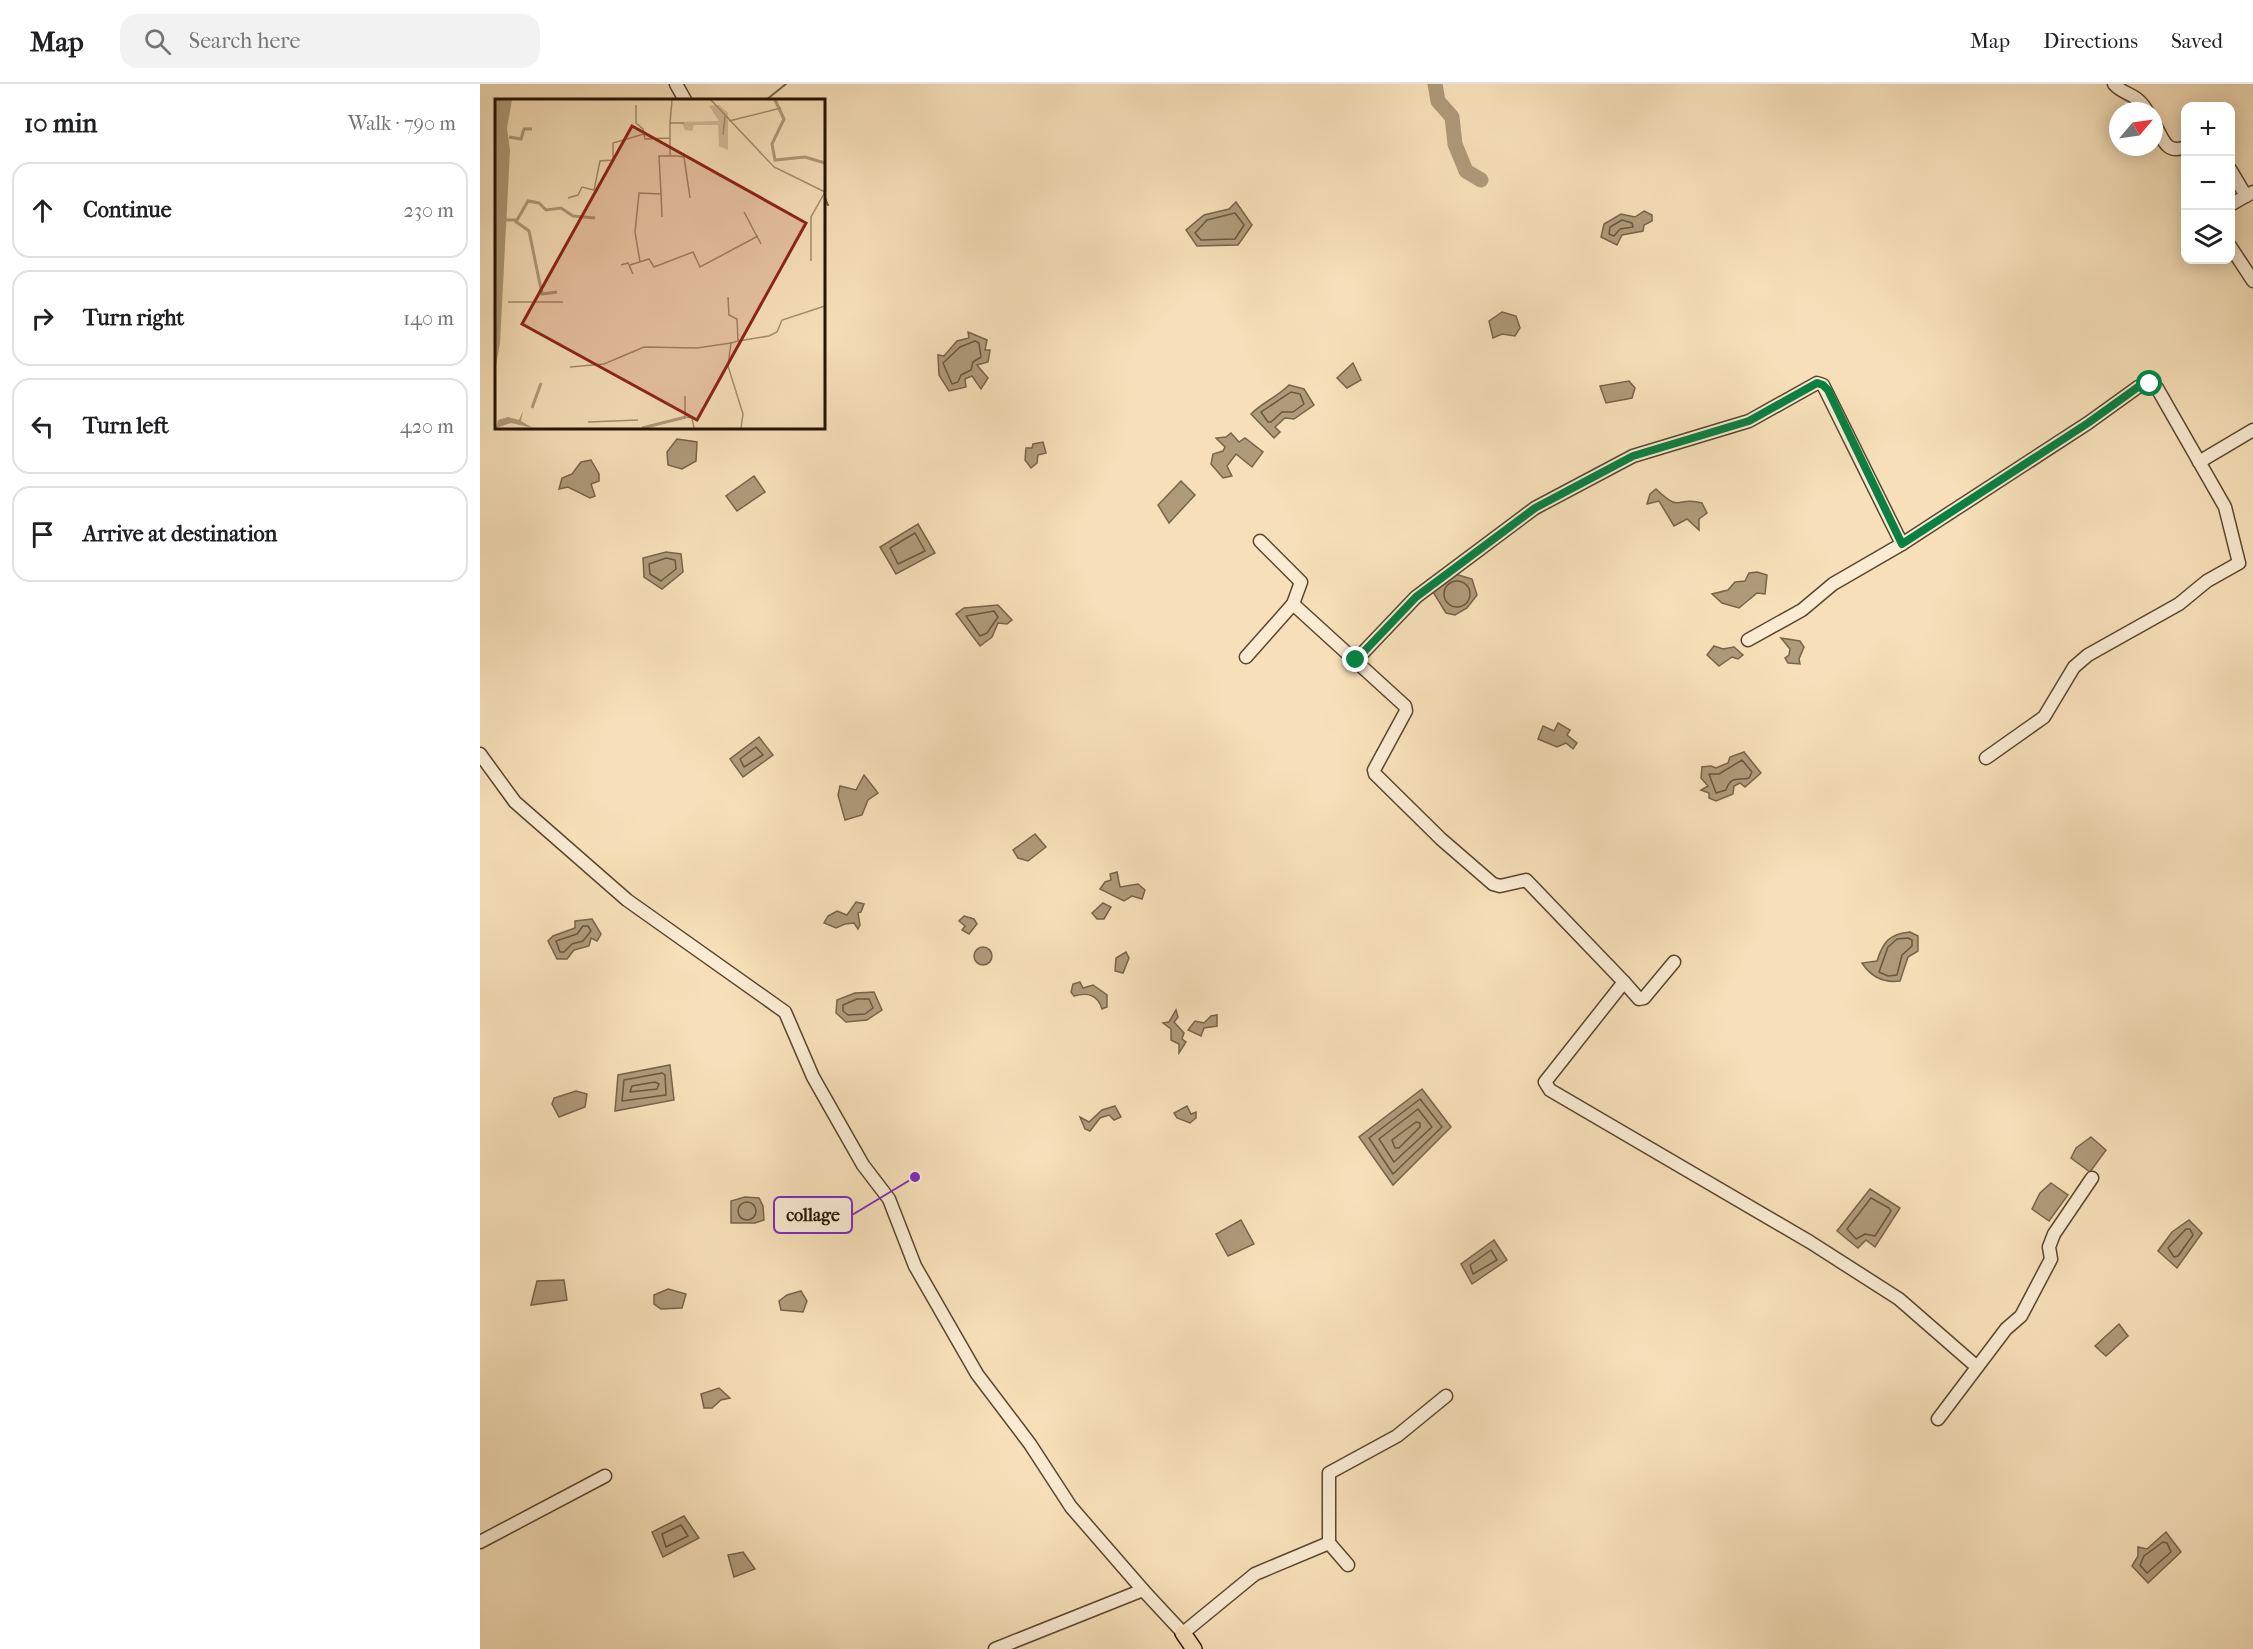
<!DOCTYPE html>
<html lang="en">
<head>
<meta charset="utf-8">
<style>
  :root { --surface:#fff; --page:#f2f2f2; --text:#202124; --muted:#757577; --line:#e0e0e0 }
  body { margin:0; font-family:"IM FELL French Canon",serif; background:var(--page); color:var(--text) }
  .controls { position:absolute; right:18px; top:18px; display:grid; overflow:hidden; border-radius:12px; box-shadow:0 3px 15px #0003 }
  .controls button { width:54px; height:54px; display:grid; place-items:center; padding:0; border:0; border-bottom:2px solid var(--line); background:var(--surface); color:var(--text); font:30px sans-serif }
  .compass { position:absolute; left:1629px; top:18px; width:54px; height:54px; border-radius:50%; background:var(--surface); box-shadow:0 3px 15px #0003; rotate:61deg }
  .stop { position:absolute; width:18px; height:18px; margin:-14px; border:4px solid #0b8043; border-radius:50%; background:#fff }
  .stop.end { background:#0b8043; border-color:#fff; box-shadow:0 2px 6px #0008 }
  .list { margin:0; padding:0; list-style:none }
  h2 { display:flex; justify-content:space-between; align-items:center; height:78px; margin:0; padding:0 24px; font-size:26px }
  h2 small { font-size:20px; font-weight:400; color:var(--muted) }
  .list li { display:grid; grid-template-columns:39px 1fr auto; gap:18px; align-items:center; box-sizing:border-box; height:96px; margin:0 12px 12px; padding:0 12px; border:2px solid var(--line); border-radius:18px }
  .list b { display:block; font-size:22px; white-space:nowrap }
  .list em { font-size:20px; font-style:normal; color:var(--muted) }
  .icon { flex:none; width:33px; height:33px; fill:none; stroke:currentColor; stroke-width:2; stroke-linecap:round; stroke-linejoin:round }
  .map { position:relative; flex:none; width:1773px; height:1565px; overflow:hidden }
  header { display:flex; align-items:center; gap:36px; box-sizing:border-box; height:84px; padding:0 30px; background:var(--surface); border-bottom:2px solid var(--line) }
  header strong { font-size:28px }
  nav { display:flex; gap:33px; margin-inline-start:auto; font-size:21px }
  .search { width:420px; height:54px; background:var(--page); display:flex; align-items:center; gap:15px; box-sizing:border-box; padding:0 21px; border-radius:18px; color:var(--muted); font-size:22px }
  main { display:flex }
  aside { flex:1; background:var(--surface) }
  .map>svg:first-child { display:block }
  .water { fill:#af9a7a; stroke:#776449; stroke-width:1.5 }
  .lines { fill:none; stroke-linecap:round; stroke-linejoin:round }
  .shore { stroke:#6a563d; stroke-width:1.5 }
  .stream { stroke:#776449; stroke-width:2 }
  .river { stroke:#af9a7a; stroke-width:15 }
  .minor-casing { stroke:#59462e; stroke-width:15 }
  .major-casing { stroke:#241300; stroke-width:18 }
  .minor { stroke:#faebd2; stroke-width:12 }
  .major { stroke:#f7e0b9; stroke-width:15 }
  .route { stroke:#0b8043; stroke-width:8 }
  .inset-river { fill:none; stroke:#af9a7a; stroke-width:3 }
  .inset-road { fill:none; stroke:#a38e6f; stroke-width:1.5 }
  .view { fill:#8f2418; fill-opacity:0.15; stroke:#8f2418; stroke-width:3 }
  .inset-edge { fill:none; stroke:#241300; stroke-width:3 }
  .leader { fill:none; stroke:#7b2cbf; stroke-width:2 }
  .callout-dot { fill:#7b2cbf; stroke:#faebd2; stroke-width:2 }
  .callout { fill:#faebd2; stroke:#7b2cbf; stroke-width:2 }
  .callout-label { font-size:18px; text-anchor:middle; font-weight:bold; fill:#241300 }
</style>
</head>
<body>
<header>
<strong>Map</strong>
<div class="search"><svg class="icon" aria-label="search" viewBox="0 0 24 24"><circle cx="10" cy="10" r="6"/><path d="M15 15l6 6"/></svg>Search here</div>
<nav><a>Map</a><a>Directions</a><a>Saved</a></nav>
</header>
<main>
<aside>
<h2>10 min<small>Walk · 790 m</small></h2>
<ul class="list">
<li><svg class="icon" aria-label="ahead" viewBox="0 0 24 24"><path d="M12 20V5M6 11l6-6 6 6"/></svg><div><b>Continue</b></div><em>230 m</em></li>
<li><svg class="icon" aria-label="right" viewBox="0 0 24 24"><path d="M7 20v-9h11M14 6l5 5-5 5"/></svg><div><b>Turn right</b></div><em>140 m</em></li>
<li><svg class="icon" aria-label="left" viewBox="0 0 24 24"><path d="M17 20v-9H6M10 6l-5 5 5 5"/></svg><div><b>Turn left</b></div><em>420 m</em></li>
<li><svg class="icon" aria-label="arrive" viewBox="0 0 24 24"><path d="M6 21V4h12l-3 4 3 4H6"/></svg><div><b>Arrive at destination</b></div></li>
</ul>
</aside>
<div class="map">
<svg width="1773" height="1565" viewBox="0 0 1773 1565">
  <rect width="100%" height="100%" fill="#f7e0b9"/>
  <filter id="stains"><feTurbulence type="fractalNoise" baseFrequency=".00333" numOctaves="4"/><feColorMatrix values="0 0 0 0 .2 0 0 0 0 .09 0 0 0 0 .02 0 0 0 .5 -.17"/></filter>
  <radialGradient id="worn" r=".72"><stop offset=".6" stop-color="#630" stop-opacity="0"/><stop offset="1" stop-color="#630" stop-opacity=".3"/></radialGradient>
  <g class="water">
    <path d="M756 118 772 141 758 161 717 162 706 146 724 131 749 125Z"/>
    <path d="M1164 127 1172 131V137L1164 141 1163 147 1142 151 1137 161 1121 153 1124 140 1141 130 1155 133Z"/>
    <path d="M1022 228 1036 232 1040 244 1035 252 1022 250 1013 254 1009 237Z"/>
    <path d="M488 248 507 256 505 266H510L508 278 497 281 508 294 501 305 492 292 485 295 486 303 469 307 459 291 458 271 464 272 477 257 489 254Z"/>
    <path d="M873 279 881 296 867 304 857 294Z"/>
    <path d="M1149 297 1155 304 1152 314 1126 319 1120 302Z"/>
    <path d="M809 301 824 305 834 321 814 335 805 334 795 343 800 348 794 354 771 330C783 318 797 313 809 301Z"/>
    <path d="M751 349 759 358 765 354 783 368 772 383 756 370 747 382 752 392 743 394 731 380 733 370 743 367 745 363 736 354 746 353Z"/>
    <path d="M197 355 217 358 216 377 202 385 188 381 187 368Z"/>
    <path d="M563 358 566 369 558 371 557 379 551 384 545 376 546 364H552L553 360Z"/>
    <path d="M111 376 119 390V397L111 400 115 412 110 414 88 403 79 405 82 394 92 390 101 378Z"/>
    <path d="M274 392 285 408 257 427 246 412Z"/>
    <path d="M701 397 715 411 689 439 678 421Z"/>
    <path d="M1176 405C1203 431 1196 411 1222 419L1227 429 1219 435V446L1207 435 1194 442 1179 417 1167 420 1170 410Z"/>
    <path d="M438 440 455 469 416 490 400 463Z"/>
    <path d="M186 468 201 470 203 488 182 505 164 493 163 474Z"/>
    <path d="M1277 488 1287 491 1285 510 1277 509 1259 524 1242 519 1232 510 1248 506 1255 498 1265 497 1269 489Z"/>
    <path d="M975 490 992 495 997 511 987 524 975 531 966 529 953 508Z"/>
    <path d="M518 521 532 536 527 540 518 539 512 553 500 562 476 530 484 524Z"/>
    <path d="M1301 554 1320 557 1324 563 1319 575 1320 580 1308 579 1305 574 1309 571 1310 565Z"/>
    <path d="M1234 562 1243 565 1254 563 1263 571 1258 575 1252 573 1239 582 1227 571Z"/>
    <path d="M1078 639 1090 646 1087 651 1097 659 1093 665 1086 659 1077 663 1058 655 1063 642 1074 647Z"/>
    <path d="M279 653 293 671 263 693 250 675Z"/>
    <path d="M1264 668 1281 689 1265 703 1260 699 1254 702 1253 710 1236 717 1229 714V709L1221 706 1228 702 1221 694 1222 683 1231 682 1236 684 1248 679 1250 673Z"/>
    <path d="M384 691 398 709 388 716 382 731 365 736 358 711 360 702 376 706Z"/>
    <path d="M555 750 566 763 548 777 538 774 533 766Z"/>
    <path d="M637 788 640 803 658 800 665 806 662 815 652 812 644 817 620 805 625 798 631 796 630 790Z"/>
    <path d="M376 818 384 820 381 828 378 829 380 841 378 845 374 839 365 840 356 844 344 839 348 832 357 827 367 831Z"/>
    <path d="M623 819 631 823 624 835H617L612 829Z"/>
    <path d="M484 832 494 835 497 840 489 850 482 846 485 842 479 837Z"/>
    <path d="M112 835 121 850 117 857 111 854 109 862 94 866 87 875H77L68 857 73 852 95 844V837Z"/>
    <path d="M1430 848 1438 852V867L1428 873 1420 897C1404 899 1391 893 1382 879L1397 877C1403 858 1409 850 1430 848Z"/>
    <circle cx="503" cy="872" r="9"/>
    <path d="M646 868 649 874 643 889 635 887 636 874Z"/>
    <path d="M600 898 603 904 613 901 627 911V923L622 925C618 911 608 908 594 912L591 908 593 900Z"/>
    <path d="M394 908 402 926 387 936 366 938 356 929 357 916 375 909Z"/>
    <path d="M696 926 698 933 694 938 704 949 702 955 706 958 699 969V960L691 956V945L683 939 689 938Z"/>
    <path d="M737 931V942L724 944 721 952 708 946 715 937 724 939 731 932Z"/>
    <path d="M190 981 194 1016 135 1027 138 991Z"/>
    <path d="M942 1005 971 1043 913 1101 879 1053Z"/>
    <path d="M96 1007 107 1010 105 1023 79 1033 72 1020 74 1014Z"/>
    <path d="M635 1022 641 1033 634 1036 629 1031 620 1034 610 1047 605 1045 600 1033 609 1038 622 1026Z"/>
    <path d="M707 1022 711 1030 716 1028V1034L710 1039 697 1034 694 1029Z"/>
    <path d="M1611 1053 1626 1066 1610 1088 1591 1074 1596 1064Z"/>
    <path d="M1571 1099 1588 1111 1569 1137 1552 1125 1560 1109Z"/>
    <path d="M1390 1105 1420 1124 1395 1163 1386 1156 1378 1164 1357 1147Z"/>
    <path d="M265 1113 279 1114 283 1122 284 1136 275 1139H251V1117Z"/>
    <path d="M761 1136 774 1160 748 1172 736 1150Z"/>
    <path d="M1709 1136 1722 1149 1697 1184 1678 1167 1692 1148Z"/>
    <path d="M1014 1156 1027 1176 992 1200 981 1180Z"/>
    <path d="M84 1196 87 1216 51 1221 57 1197Z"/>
    <path d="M188 1205 206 1210 202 1224 181 1225 174 1220V1211Z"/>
    <path d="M321 1207 327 1217 323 1228 301 1226 299 1217 307 1211Z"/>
    <path d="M1639 1240 1648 1252 1626 1272 1615 1262Z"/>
    <path d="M239 1304 250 1314 241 1316 232 1324H224L221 1310Z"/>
    <path d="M204 1432 219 1454 183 1473 172 1448Z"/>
    <path d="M1686 1448 1701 1468 1668 1499 1652 1482 1658 1472V1463L1667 1465Z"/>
    <path d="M263 1468 275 1485 254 1493 248 1471Z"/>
  </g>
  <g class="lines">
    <g class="shore">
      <path d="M755 129 764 141 755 155 721 156 715 149 727 136Z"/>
      <path d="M1142 136 1152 139 1153 143 1140 145 1134 152 1129 150 1130 143Z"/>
      <path d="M495 257 499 259 501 273 493 278 491 286 481 291 478 298 472 300 463 279 480 263Z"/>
      <path d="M811 308 820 310 824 320 813 328H802L791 338H788L781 328Z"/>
      <path d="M435 449 445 467 418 480 410 464Z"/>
      <path d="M186 474 195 476 196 485 181 497 170 490 169 480Z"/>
      <circle cx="977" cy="510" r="13"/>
      <path d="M514 527 518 533 507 549 500 552 486 532Z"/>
      <path d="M276 663 283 671 264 683 260 675Z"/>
      <path d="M1262 676 1272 688 1269 694C1258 697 1251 691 1246 706L1236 709 1229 690H1239Z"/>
      <path d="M103 842H108L111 847 103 857 92 860 84 868H80L76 857 97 850Z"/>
      <path d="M1428 854 1432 856V862L1422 871 1417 891 1408 892 1399 888 1408 863 1417 855Z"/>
      <path d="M377 915H389L393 924 385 930 368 931 363 927V921Z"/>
      <path d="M182 989 185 991 186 1011 142 1017 144 996Z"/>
      <path d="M175 998 179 1000 177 1005 150 1008 152 1002Z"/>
      <path d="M940 1015 962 1043 913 1090 889 1054Z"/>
      <path d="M938 1025 952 1043 914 1078 899 1055Z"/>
      <path d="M936 1038 940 1039V1043L919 1064H915L912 1056Z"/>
      <path d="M1391 1114 1409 1124 1411 1127 1395 1152 1385 1150 1376 1155 1367 1145Z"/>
      <circle cx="267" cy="1127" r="9"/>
      <path d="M1706 1145H1710L1713 1151 1698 1172 1694 1173 1688 1164Z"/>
      <path d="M1011 1166 1017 1176 993 1190 990 1181Z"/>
      <path d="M201 1441 208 1452 186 1463 182 1450Z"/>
      <path d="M1683 1458 1687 1459 1691 1468 1667 1489 1660 1481 1664 1472Z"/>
    </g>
    <g class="stream">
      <path d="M286 16 306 0"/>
      <path d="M344 112 348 121"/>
    </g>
    <path class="river" d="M955 0 958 17 972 33 975 60 986 87 1001 96"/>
    <g class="minor-casing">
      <g id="minor">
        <path d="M196 0 205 16"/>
        <path d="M1634 0C1644 12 1655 7 1667 27"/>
        <path d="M1674 39C1683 54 1685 71 1706 63"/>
        <path d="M1750 85 1766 112"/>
        <path d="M1750 121 1773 108"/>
        <path d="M1750 162 1773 197"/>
        <path d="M1719 378 1773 346"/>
        <path d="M1422 460 1608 339 1658 303 1669 300 1677 304 1745 423 1759 479 1727 497 1699 520 1608 571 1594 583 1564 633 1506 674"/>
        <path d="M813 520 925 622 926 627 894 686 895 690 961 755 1013 800 1020 802 1046 796 1144 898 1065 998 1070 1006 1330 1158 1419 1215 1497 1283"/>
        <path d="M766 573 813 520 821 498 780 457"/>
        <path d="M876 576 936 513 1055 424 1153 372 1269 337 1337 299 1343 301 1422 460 1353 500 1322 526 1268 556"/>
        <path d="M0 670 35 718 147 816 305 928 333 993 383 1081 409 1115 435 1182 497 1290 550 1360 591 1423 663 1506"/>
        <path d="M1144 898 1159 915 1164 914 1194 878"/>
        <path d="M1458 1335 1526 1245 1541 1232 1571 1175 1569 1163 1574 1150 1612 1094"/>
        <path d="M0 1458 125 1392"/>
        <path d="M849 1459 868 1481"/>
        <path d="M515 1565 663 1506 703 1549 775 1490 849 1459V1389L917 1352 966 1312"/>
      </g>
    </g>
    <g class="major-casing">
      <path id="major" d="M703 1549 714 1565"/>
    </g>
    <use href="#minor" class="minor"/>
    <use href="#major" class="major"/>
  </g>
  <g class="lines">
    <path class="route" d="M876 576 936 513 1055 424 1153 372 1269 337 1337 299 1343 301 1348 306 1422 460 1608 339 1658 303 1670 300"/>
  </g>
  <g transform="translate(15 15)">
    <rect width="330" height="330" fill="#f7e0b9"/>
    <path d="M224 6 233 14V51L224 47 223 26H199L197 32 190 31 187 23 224 22 214 7Z" fill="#d3bd9a"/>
    <path d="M0 1H17L12 29 15 51 5 244 0 272ZM28 312 26 322 38 329 16 324 1 329 3 321 13 318 24 321Z" fill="#af9a7a"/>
    <path class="inset-river" d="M280 1 289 20 277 45 280 61 310 58 330 64M14 38 26 40 29 30H37M10 121H22L33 102 44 104 51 111 66 109 78 117 100 119M20 122 34 132 47 195 62 193M37 309 46 284M147 329 191 318"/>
    <path class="inset-road" d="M177 1 175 24H189M216 1 279 68 330 93M141 6V24L148 30 150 40 175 39M234 22 286 9M175 24V57M228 36 230 17M166 95 164 57H182L189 58 195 99M73 99 83 96 87 88 99 91 105 62 118 61V44L149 35M249 113 266 145M316 162V118L330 93M145 163 140 133 144 94 166 95 167 118M126 166 133 164 138 175M135 166 154 160 159 168 198 153 205 168 263 137M233 198 234 216 242 220 243 242 236 244 233 267 248 315 246 329M13 203H68M243 242 274 237 282 233 287 221 330 207M75 268 109 265 149 248 202 249 236 244M190 297V318L197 319 199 329M93 323 143 321"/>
    <path class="view" d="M137 27 311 124 202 321 27 225Z"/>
    <rect width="330" height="330" class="inset-edge"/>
  </g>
  <path class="leader" d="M435 1093L372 1131"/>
  <circle class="callout-dot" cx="435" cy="1093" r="6"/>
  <rect class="callout" x="294" y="1113" width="78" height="36" rx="6"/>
  <g class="callout-label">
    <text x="333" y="1137">collage</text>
  </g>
  <rect width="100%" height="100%" filter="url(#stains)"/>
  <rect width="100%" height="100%" fill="url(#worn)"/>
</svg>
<div class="controls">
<button>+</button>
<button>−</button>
<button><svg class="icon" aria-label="layers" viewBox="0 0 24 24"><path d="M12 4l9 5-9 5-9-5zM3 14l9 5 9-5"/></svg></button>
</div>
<svg class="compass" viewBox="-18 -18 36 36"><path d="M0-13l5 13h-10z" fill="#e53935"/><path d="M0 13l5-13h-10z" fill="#757577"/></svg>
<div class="stop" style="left:1670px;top:300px"></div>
<div class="stop end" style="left:876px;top:576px"></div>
</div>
</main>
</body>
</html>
